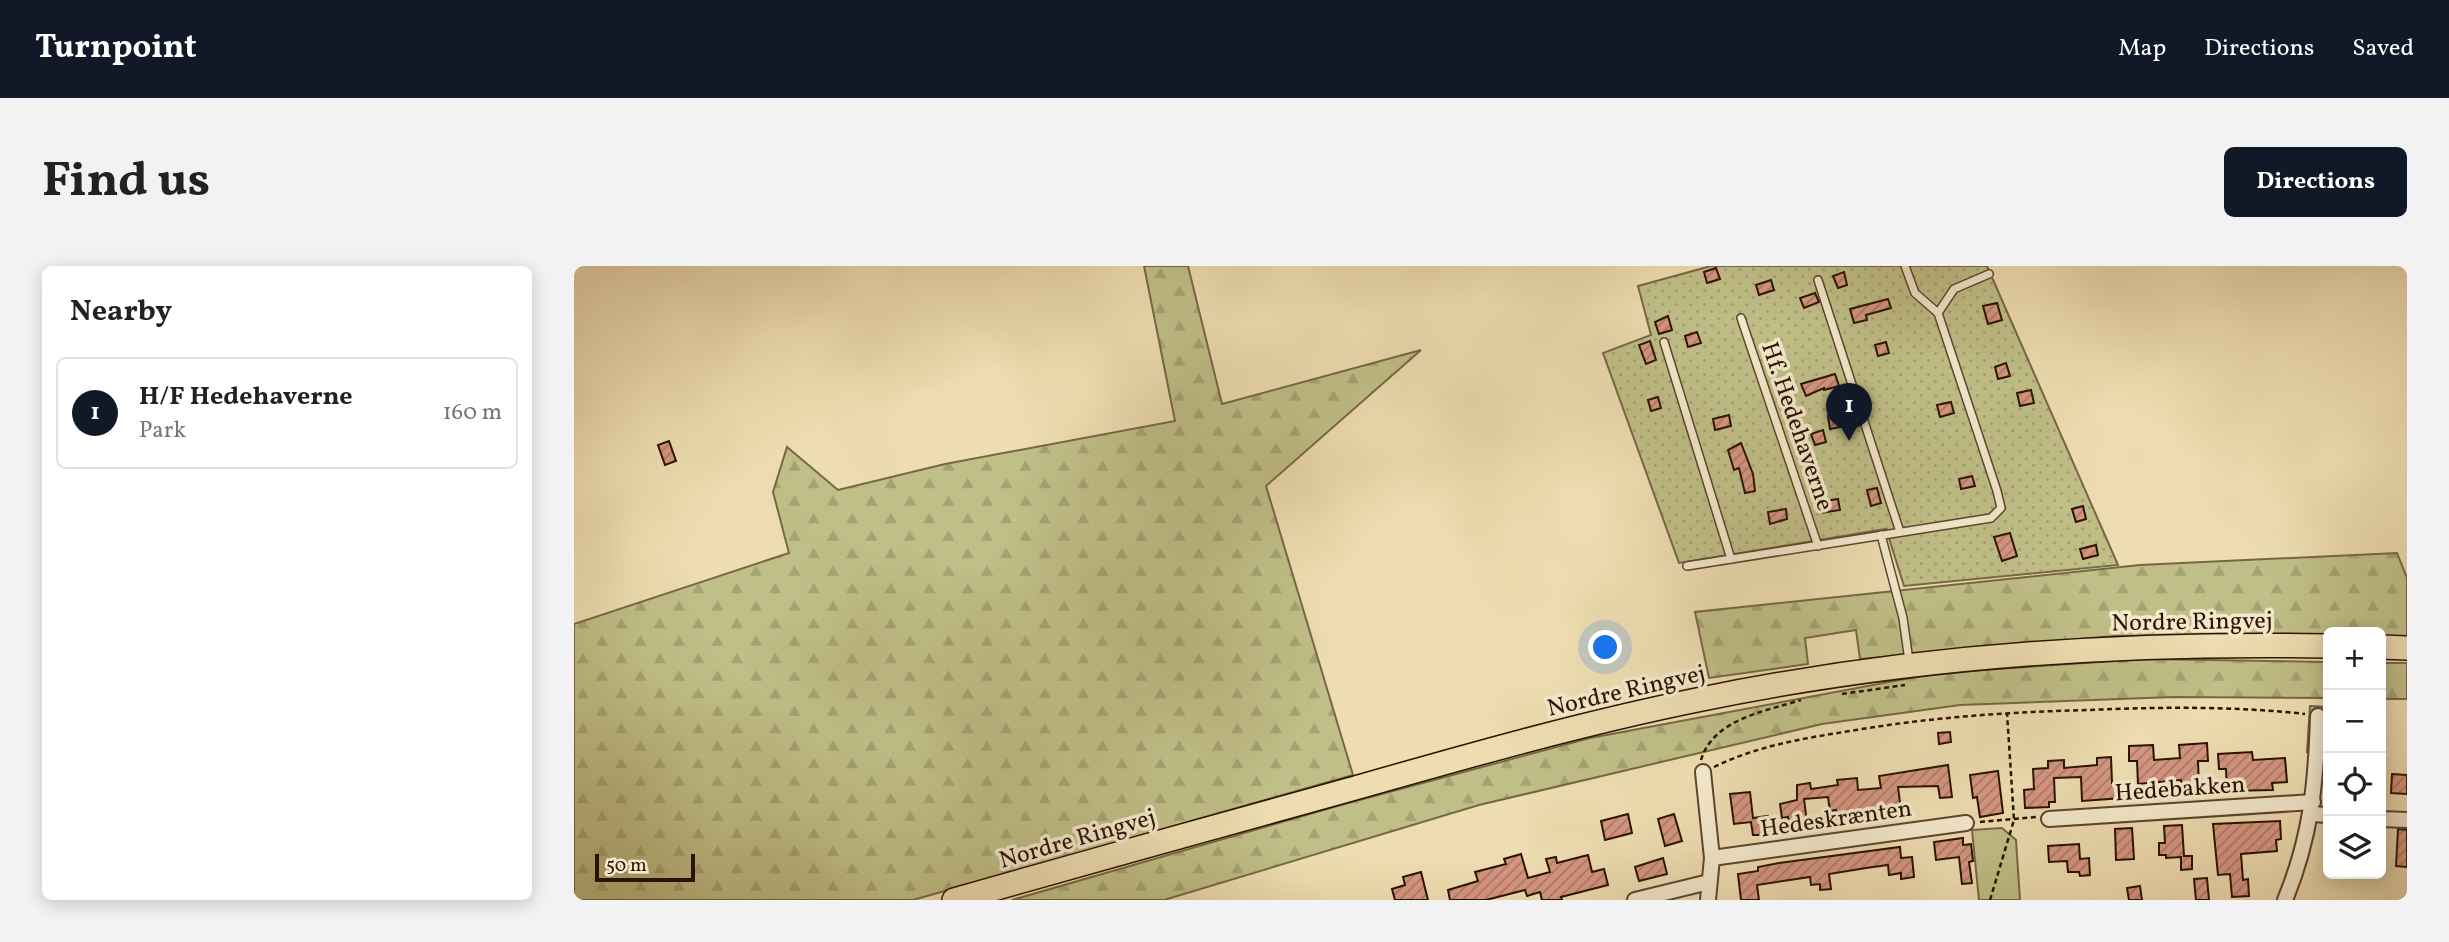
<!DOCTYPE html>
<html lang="en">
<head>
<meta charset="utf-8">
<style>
  :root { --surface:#fff; --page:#f2f2f2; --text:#202124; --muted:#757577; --line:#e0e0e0; --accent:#111827 }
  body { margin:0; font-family:Vollkorn,serif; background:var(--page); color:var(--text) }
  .controls { position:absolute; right:21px; bottom:21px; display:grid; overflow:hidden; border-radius:10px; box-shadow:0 4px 18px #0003 }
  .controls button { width:63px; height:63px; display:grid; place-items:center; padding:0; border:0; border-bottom:2px solid var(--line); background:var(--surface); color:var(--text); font:35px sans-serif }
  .scale { position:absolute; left:21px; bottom:18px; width:100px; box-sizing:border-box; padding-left:7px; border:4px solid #2b1201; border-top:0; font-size:19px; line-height:24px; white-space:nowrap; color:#2b1201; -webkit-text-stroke:5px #f4e9cd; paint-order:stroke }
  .you { position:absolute; left:1032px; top:382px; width:24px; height:24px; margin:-18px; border:5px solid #fff; border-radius:50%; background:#1a73e8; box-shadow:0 0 0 10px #1a73e833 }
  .badge { display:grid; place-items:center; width:46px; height:46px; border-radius:50%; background:var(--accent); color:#fff; font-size:23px; font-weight:700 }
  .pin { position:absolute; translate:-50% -58px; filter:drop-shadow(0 2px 4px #0008) }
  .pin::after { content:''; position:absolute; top:37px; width:24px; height:21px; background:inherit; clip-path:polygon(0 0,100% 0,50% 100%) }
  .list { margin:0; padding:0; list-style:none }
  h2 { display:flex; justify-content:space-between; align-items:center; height:91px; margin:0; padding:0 28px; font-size:30px }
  h2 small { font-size:23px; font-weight:400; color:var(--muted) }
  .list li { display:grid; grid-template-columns:46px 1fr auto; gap:21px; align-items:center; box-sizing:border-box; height:112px; margin:0 14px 14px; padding:0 14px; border:2px solid var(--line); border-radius:10px }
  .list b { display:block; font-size:26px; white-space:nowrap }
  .list p { margin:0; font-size:23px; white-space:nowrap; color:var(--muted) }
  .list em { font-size:23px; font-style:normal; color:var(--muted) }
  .icon { flex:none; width:38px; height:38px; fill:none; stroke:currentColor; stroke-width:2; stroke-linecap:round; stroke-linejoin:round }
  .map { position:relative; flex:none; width:1833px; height:634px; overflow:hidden; border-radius:10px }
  header { display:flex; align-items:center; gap:42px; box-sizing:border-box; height:98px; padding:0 35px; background:var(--accent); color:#fff }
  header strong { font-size:33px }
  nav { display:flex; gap:38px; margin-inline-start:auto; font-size:24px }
  .intro { display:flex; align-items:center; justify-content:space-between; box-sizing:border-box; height:168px; padding:0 42px }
  h1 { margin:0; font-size:49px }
  .button { padding:18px 32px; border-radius:10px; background:var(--accent); color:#fff; font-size:24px; font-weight:700 }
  main { display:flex; gap:42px; padding:0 42px }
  aside { flex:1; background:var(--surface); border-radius:10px; box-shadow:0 4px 18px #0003 }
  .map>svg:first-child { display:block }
  .green { fill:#c0bf87; stroke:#766844; stroke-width:2 }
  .forest { fill:url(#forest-firs); stroke:#766844; stroke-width:2 }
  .garden { fill:url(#garden-dots); stroke:#766844; stroke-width:2 }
  .building { fill:url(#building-hatch); stroke:#2b1201; stroke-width:2 }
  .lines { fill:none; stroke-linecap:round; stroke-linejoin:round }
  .service-casing { stroke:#5c452d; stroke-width:10 }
  .minor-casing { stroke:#5c452d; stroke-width:18 }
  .primary-casing { stroke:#2b1201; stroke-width:26 }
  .path { stroke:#2b1201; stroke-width:2.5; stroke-dasharray:5 3.5; stroke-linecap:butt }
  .service { stroke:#f4e9cd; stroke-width:7 }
  .minor { stroke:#f4e9cd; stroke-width:14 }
  .primary { stroke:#eeddb2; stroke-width:23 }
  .labels { text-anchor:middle; stroke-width:7; stroke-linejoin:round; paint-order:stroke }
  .street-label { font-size:24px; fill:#2b1201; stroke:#f4e9cd }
</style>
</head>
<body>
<header>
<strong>Turnpoint</strong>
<nav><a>Map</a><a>Directions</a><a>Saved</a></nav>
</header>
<div class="intro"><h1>Find us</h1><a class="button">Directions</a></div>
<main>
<aside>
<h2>Nearby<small></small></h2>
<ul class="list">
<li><span class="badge">1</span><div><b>H/F Hedehaverne</b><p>Park</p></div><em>160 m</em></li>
</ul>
</aside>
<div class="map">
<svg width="1833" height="634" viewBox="0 0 1833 634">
  <defs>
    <pattern id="forest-firs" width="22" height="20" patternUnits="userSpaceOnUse" patternTransform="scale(1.75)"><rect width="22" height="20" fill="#c0bf87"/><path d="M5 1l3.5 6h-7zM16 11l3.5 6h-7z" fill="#a5a373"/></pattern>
    <pattern id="garden-dots" width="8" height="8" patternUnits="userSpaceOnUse" patternTransform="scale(1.75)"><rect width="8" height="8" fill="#c0bf87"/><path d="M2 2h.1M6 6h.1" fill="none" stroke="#a5a373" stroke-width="1.8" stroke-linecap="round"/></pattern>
    <pattern id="building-hatch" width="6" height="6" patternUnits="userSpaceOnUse" patternTransform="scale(1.75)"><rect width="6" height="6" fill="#d59682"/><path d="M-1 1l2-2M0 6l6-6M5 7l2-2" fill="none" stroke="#ad7968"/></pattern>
  </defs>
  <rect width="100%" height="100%" fill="#eeddb2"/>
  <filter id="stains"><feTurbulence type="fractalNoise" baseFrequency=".00286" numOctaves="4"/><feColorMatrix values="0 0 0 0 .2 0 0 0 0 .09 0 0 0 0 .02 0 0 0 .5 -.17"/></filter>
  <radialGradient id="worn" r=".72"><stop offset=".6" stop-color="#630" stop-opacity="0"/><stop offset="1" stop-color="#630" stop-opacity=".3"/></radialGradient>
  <g class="green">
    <path d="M1736 440 1754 441 1752 487 1733 486Z"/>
    <path d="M1428 562 1442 574 1446 634H1405L1398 564Z"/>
  </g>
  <g class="forest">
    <path d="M570 0H614L648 138 847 84 692 220 779 509 339 634H0V358L215 287 199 226 213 181 264 224 371 198 601 155Z"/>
    <path d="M1823 287 1833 312V370H1807V366H1754V369L1541 370 1286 393 1282 364 1231 372 1234 398 1135 412 1121 346 1566 299Z"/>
    <path d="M1571 393 1754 396V432L1600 431 1386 439 1248 458 905 539 590 634H438L767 539 1016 472 1363 407Z"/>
    <rect x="1807" y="397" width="26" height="36"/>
  </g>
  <path class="garden" d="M1137 0H1413L1544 299 1330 320 1312 263 1105 297 1029 87 1077 69 1064 20Z"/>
  <g class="building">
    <path d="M1142 2 1146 13 1133 17 1130 6Z"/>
    <path d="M1270 6 1273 19 1264 22 1259 10Z"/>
    <path d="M1197 14 1200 24 1185 29 1182 19Z"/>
    <path d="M1241 27 1245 36 1230 42 1226 32Z"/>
    <path d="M1314 33 1317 42 1292 49 1293 54 1280 57 1276 43Z"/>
    <path d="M1423 37 1428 54 1414 58 1409 40Z"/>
    <path d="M1094 50 1098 64 1085 68 1081 56Z"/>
    <path d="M1123 66 1127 77 1114 81 1111 70Z"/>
    <path d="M1076 75 1082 94 1072 98 1065 79Z"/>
    <path d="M1312 76 1315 87 1304 90 1301 79Z"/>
    <path d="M1432 97 1436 110 1424 113 1421 101Z"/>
    <path d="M1261 108 1265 120 1250 124V122L1232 130 1227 118Z"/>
    <path d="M1457 124 1460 137 1446 140 1443 127Z"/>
    <path d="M1084 131 1087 142 1077 145 1074 134Z"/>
    <path d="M1377 136 1380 147 1366 151 1363 139Z"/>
    <path d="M1269 147 1271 160 1256 163 1254 150Z"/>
    <path d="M1155 149 1157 160 1141 164 1139 153Z"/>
    <path d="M1249 164 1252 176 1241 179 1237 168Z"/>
    <path d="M95 175 102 195 91 199 84 179Z"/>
    <path d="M1167 177 1179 208 1181 225 1171 227 1165 202 1160 204 1154 184Z"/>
    <path d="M1398 210 1401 220 1387 223 1385 213Z"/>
    <path d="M1303 222 1307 237 1297 240 1293 224Z"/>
    <path d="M1264 233 1266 244 1246 247 1244 236Z"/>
    <path d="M1509 240 1512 253 1502 256 1498 243Z"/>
    <path d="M1212 243 1213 253 1196 258 1194 246Z"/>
    <path d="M1436 267 1443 290 1428 295 1420 271Z"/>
    <path d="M1522 279 1524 289 1509 293 1506 283Z"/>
    <path d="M1376 466 1377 476 1365 478 1364 467Z"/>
    <path d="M1633 477 1634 495H1624L1625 523 1608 525 1607 514 1564 518 1563 495H1555V480L1579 479 1580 494 1606 492 1605 479Z"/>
    <path d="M1678 486 1679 494 1711 492 1713 516 1698 517 1699 524 1653 525 1652 503H1645L1644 488Z"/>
    <path d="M1537 491 1538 517 1548 516 1549 532 1508 535 1507 511 1480 512 1481 536H1475V541L1451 542 1450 524 1460 523 1459 503 1474 502V495L1490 494V502L1523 499V492Z"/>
    <path d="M1374 499 1378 531 1366 532 1364 520 1324 521 1328 552 1263 560 1262 544 1256 545 1254 531 1230 533 1234 564 1216 566 1214 551 1208 552 1206 538 1223 534V519L1236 517 1237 523 1264 519 1263 514 1283 512 1284 524 1307 522 1305 510Z"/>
    <path d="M1424 505 1429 547 1406 551 1403 531 1399 532 1396 509Z"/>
    <path d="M1818 508 1833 509V528L1817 527Z"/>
    <path d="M1176 526 1179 552 1194 550 1196 569H1179L1177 556 1160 558 1156 528Z"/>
    <path d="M1054 548 1058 567 1031 574 1027 555Z"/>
    <path d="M1100 548 1108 575 1091 580 1084 553Z"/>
    <path d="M1706 555 1707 573 1702 574 1703 585 1667 588 1669 614 1674 613 1675 630 1658 631 1656 608 1644 609 1639 558Z"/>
    <path d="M1608 559 1610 590H1618V603L1607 604V591L1592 592V589H1585V577H1591L1590 560Z"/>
    <path d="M1558 562 1560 593 1542 594 1541 563Z"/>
    <path d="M1824 563 1833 564V601L1822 600Z"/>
    <path d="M1389 572V579L1397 578 1399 595 1395 596 1398 617 1388 618 1385 591 1362 594 1360 576Z"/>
    <path d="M1505 578 1506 593 1515 592 1516 609 1506 610 1505 606H1494L1493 595 1475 596 1474 580Z"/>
    <path d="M1326 581 1327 592 1338 591 1340 611 1327 613V607L1315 609 1314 599 1292 602 1255 608 1257 623 1246 624V618L1237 619 1236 611 1183 619 1185 634H1167L1164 608 1184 605V601L1205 597Z"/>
    <path d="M947 588 954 612 976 606 972 593 982 591 983 597 1014 589 1018 606 1030 603 1034 619 987 631 988 634H968L966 626 953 630 951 624 912 634H876L874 624 904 615 901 606 932 598 930 593Z"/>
    <path d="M1089 592 1093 608 1065 615 1061 601Z"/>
    <path d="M847 606 854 634H821L818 623 831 619 829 611Z"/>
    <path d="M1633 612 1635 634H1622L1620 613Z"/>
    <path d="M1566 620 1568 634H1555L1553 622Z"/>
  </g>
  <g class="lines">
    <g class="service-casing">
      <g id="service">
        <path d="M1331 0 1341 27 1364 47"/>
        <path d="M1244 14 1326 266"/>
        <path d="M1167 52 1244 280"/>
        <path d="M1090 76 1157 293"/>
        <path d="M1307 269 1329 352 1335 395"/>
        <path d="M1113 300 1417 252 1427 242 1423 225 1364 47 1380 23 1415 8"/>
      </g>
    </g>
    <g class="minor-casing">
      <g id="minor">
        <path d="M1129 506 1138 592 1134 634"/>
        <path d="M1737 548 1754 549"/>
        <path d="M1475 553 1739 536"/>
        <path d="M1807 553 1833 554"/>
        <path d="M1138 592 1392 557"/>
        <path d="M1061 634 1135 616"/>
        <path d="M1711 634C1737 571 1742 517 1744 450"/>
      </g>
    </g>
    <g class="primary-casing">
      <g id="primary">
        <path d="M1807 381 1833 382"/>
        <path d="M380 634C511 597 643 560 774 524 890 491 1005 458 1123 434 1330 391 1543 376 1754 380"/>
      </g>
    </g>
    <g class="path">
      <path d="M1268 428 1331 419"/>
      <path d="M1127 494C1139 453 1192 445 1227 434"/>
      <path d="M1140 501C1185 479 1232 472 1282 464 1359 451 1436 446 1514 444 1586 441 1660 440 1731 448"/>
      <path d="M1406 556 1462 551"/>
      <path d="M1416 634 1440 554 1433 447"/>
    </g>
    <use href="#service" class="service"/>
    <use href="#minor" class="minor"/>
    <use href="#primary" class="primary"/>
  </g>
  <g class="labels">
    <g class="street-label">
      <text transform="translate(1224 160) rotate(71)" y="8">Hf. Hedehaverne</text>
      <text transform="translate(1618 355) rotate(-1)" y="8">Nordre Ringvej</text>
      <text transform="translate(1052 424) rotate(-13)" y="8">Nordre Ringvej</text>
      <text transform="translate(1606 522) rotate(-4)" y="8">Hedebakken</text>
      <text transform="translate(1262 552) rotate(-8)" y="8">Hedeskrænten</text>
      <text transform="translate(503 572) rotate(-16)" y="8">Nordre Ringvej</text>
    </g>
  </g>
  <rect width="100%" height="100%" filter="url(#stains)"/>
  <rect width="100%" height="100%" fill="url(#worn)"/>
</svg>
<div class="controls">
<button>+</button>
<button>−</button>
<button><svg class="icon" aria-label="locate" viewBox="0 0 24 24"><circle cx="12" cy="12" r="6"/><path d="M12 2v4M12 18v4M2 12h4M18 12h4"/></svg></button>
<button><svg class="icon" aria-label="layers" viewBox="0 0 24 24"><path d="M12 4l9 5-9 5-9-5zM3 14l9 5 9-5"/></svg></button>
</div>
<div class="scale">50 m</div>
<div class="you"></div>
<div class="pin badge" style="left:1275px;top:175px">1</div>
</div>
</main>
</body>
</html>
